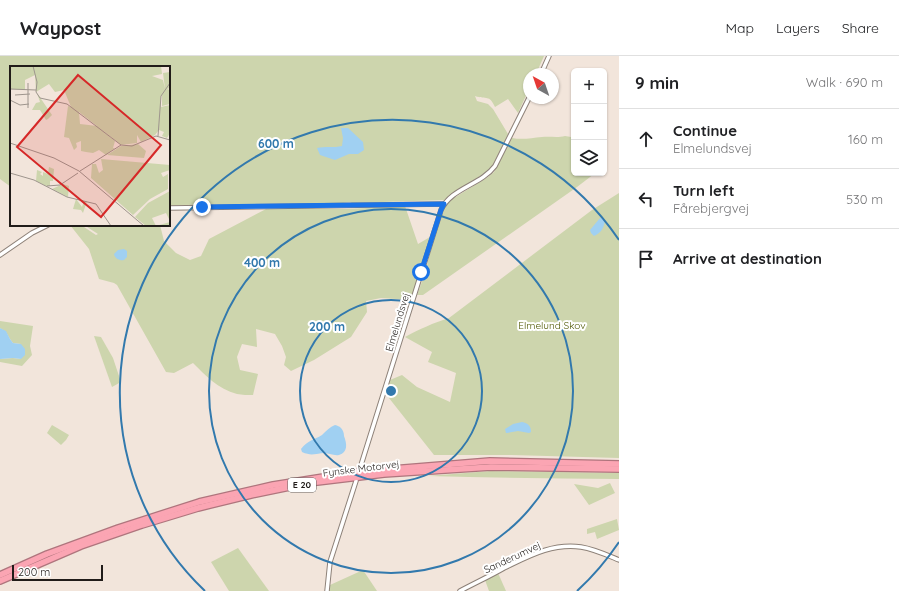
<!DOCTYPE html>
<html lang="en">
<head>
<meta charset="utf-8">
<style>
  :root { --surface:#fff; --page:#f6f6f6; --text:#202124; --muted:#757577; --line:#e0e0e0 }
  body { margin:0; font-family:Quicksand,sans-serif; background:var(--page); color:var(--text) }
  .controls { position:absolute; right:12px; top:12px; display:grid; overflow:hidden; border-radius:6px; box-shadow:0 1px 3px #0004 }
  .controls button { width:36px; height:36px; display:grid; place-items:center; padding:0; border:0; border-bottom:1px solid var(--line); background:var(--surface); color:var(--text); font:20px sans-serif }
  .compass { position:absolute; left:523px; top:12px; width:36px; height:36px; border-radius:50%; background:var(--surface); box-shadow:0 1px 3px #0004; rotate:320deg }
  .scale { position:absolute; left:12px; bottom:10px; width:91px; box-sizing:border-box; padding-left:4px; border:2px solid #211c19; border-top:0; font-size:11px; line-height:14px; white-space:nowrap; color:#211c19; -webkit-text-stroke:3px #fff; paint-order:stroke }
  .stop { position:absolute; width:12px; height:12px; margin:-9px; border:3px solid #1a73e8; border-radius:50%; background:#fff }
  .stop.end { background:#1a73e8; border-color:#fff; box-shadow:0 1px 4px #0008 }
  .list { margin:0; padding:0; list-style:none }
  h2 { display:flex; justify-content:space-between; align-items:center; height:52px; margin:0; padding:0 16px; font-size:17px }
  h2 small { font-size:13px; font-weight:400; color:var(--muted) }
  .list li { display:grid; grid-template-columns:26px 1fr auto; gap:12px; align-items:center; box-sizing:border-box; height:60px; padding:0 16px; border-top:1px solid var(--line) }
  .list b { display:block; font-size:15px; white-space:nowrap }
  .list p { margin:0; font-size:13px; white-space:nowrap; color:var(--muted) }
  .list em { font-size:13px; font-style:normal; color:var(--muted) }
  .icon { flex:none; width:22px; height:22px; fill:none; stroke:currentColor; stroke-width:2; stroke-linecap:round; stroke-linejoin:round }
  .map { position:relative; flex:none; width:619px; height:535px; overflow:hidden }
  header { display:flex; align-items:center; gap:24px; box-sizing:border-box; height:56px; padding:0 20px; background:var(--surface); border-bottom:1px solid var(--line) }
  header strong { font-size:19px }
  nav { display:flex; gap:22px; margin-inline-start:auto; font-size:14px }
  main { display:flex }
  aside { flex:1; background:var(--surface) }
  .map>svg:first-child { display:block }
  .green { fill:#cdd5ad }
  .water { fill:#a0d0f2 }
  .lines { fill:none; stroke-linecap:round; stroke-linejoin:round }
  .minor-casing { stroke:#8d8178; stroke-width:5.5 }
  .highway-casing { stroke:#af757d; stroke-width:8 }
  .minor { stroke:#fff; stroke-width:3.5 }
  .highway { stroke:#fba5b3; stroke-width:5.5 }
  .route { stroke:#1a73e8; stroke-width:5 }
  .ring { fill:none; stroke:#3279ad; stroke-width:2 }
  .labels { text-anchor:middle; stroke-width:4; stroke-linejoin:round; paint-order:stroke }
  .shield { fill:#fff; stroke:#64605e; stroke-width:1 }
  .shield-label { font-size:9px; font-weight:bold; fill:#211c19 }
  .street-label { font-size:10px; fill:#211c19; stroke:#fff }
  .park-label { font-size:10px; fill:#4e5700; stroke:#fff }
  .inset-road { fill:none; stroke:#9e958d; stroke-width:1 }
  .view { fill:#d62828; fill-opacity:0.15; stroke:#d62828; stroke-width:2 }
  .inset-edge { fill:none; stroke:#211c19; stroke-width:2 }
  .centre { fill:#3279ad; stroke:#fff; stroke-width:2 }
  .ring-label { font-size:12px; text-anchor:middle; font-weight:bold; fill:#3279ad; stroke:#fff; stroke-width:4; stroke-linejoin:round; paint-order:stroke }
</style>
</head>
<body>
<header>
<strong>Waypost</strong>
<nav><a>Map</a><a>Layers</a><a>Share</a></nav>
</header>
<main>
<div class="map">
<svg width="619" height="535" viewBox="0 0 619 535">
  <rect width="100%" height="100%" fill="#f2e5db"/>
  <g class="green">
    <path d="M0 0H544L536 18H529V33L518 57 508 43 495 51C489 38 487 44 475 40L477 45 488 48 493 53 508 78 492 111 485 117 452 138 444 144 352 147 350 146 343 147 179 149 169 150V11H11V131L0 123Z"/>
    <path d="M565 80 571 81 574 84V117H593L594 118 577 131 423 239H417C422 226 427 212 430 197 434 181 438 158 449 145L488 121 494 116 512 82C523 84 531 82 542 81 550 80 557 82 565 80Z"/>
    <path d="M619 137V402L511 399H434L385 337 390 324 402 319 417 331 450 346 456 317 428 306 432 296 405 281C420 273 433 267 449 262L592 154Z"/>
    <path d="M405 150 418 188 430 181 411 244 381 242 366 245 367 256 351 281 314 304 291 315 284 309 286 301 282 290 275 278 256 273 257 291 242 288 237 301 240 314 258 318 253 339C248 339 242 339 237 338 218 333 205 319 193 307L174 317 166 316 117 229 114 227 99 223 89 193 70 169H81L96 179 98 178 84 169H160L164 185 176 197 190 204 201 200 209 183 268 152 348 153Z"/>
    <path d="M0 265 33 270 30 290 32 299 22 310 0 306V303L13 302 21 303V288L13 287 10 283 6 276 0 272Z"/>
    <path d="M94 280 101 281 113 302 121 326 112 331Z"/>
    <path d="M52 369 69 379 66 384 61 389 47 377Z"/>
    <path d="M490 415 619 417V423C555 422 492 422 428 420Z"/>
    <path d="M610 427 615 437 589 449 574 428 598 432Z"/>
    <path d="M617 463 619 474 597 483 595 476 587 478V473Z"/>
    <path d="M238 492 269 535H229L211 506Z"/>
    <path d="M363 514 377 535H328L330 529Z"/>
    <path d="M498 517 506 535H489L485 524Z"/>
  </g>
  <g class="water">
    <path d="M341 72H348L363 86 364 94 358 98H349L335 104 320 99 317 92C325 90 334 92 342 90L343 82Z"/>
    <path d="M600 162H603L605 164C604 172 601 177 594 180L591 177 590 174Z"/>
    <path d="M124 193 127 195V201L124 204C120 205 115 203 114 198L118 194Z"/>
    <path d="M0 272 6 275 10 283 13 287 21 288 25 293V299L21 303 13 302 0 303Z"/>
    <path d="M522 366C528 367 531 370 531 376L529 377 518 375 507 377H506L505 373 513 368Z"/>
    <path d="M335 369C338 370 339 370 341 372 343 374 344 377 344 380 347 388 348 396 339 399 334 400 328 397 323 397 314 398 311 400 302 396L301 393C308 384 314 384 322 379 326 375 330 371 335 369Z"/>
  </g>
  <g class="lines">
    <g class="minor-casing">
      <g id="minor">
        <path d="M541 18 549 0"/>
        <path d="M169 152 444 148"/>
        <path d="M0 199 32 177 48 169"/>
        <path d="M361 409 441 154C451 132 481 129 495 110L529 42"/>
        <path d="M327 535 330 506 356 425"/>
        <path d="M460 535C475 527 490 520 504 512 529 500 552 487 581 491 594 493 607 499 619 504"/>
      </g>
    </g>
    <g class="highway-casing">
      <g id="highway">
        <path d="M0 519 47 498 118 472 199 446 273 429 355 416 490 405 619 408"/>
        <path d="M0 525 81 490 142 469 198 452 251 439 309 427 384 418 491 411 619 413"/>
      </g>
    </g>
    <use href="#minor" class="minor"/>
    <use href="#highway" class="highway"/>
  </g>
  <g class="lines">
    <path class="route" d="M202 151 444 148 441 154 421 216"/>
  </g>
  <g class="ring">
    <circle cx="391" cy="335" r="91"/>
    <circle cx="391" cy="335" r="182"/>
    <path d="M619 486A273 273 0 0 1 577 535M205 535A273 273 0 1 1 619 184"/>
  </g>
  <g class="labels">
    <rect class="shield" x="288" y="422" width="28" height="14" rx="3"/>
    <g class="shield-label">
      <text x="302" y="432">E 20</text>
    </g>
    <g class="street-label">
      <text transform="translate(397 266) rotate(-73)" y="4">Elmelundsvej</text>
      <text transform="translate(361 412) rotate(-7)" y="4">Fynske Motorvej</text>
      <text transform="translate(512 501) rotate(-25)" y="4">Sanderumvej</text>
    </g>
    <g class="park-label">
      <text x="552" y="273">Elmelund Skov</text>
    </g>
  </g>
  <g transform="translate(10 10)">
    <rect width="160" height="160" fill="#f2e5db"/>
    <path d="M0 0H23L24 2V0H151L152 8 142 10 153 14 155 23 153 7 160 6V22L157 23 160 24V38L152 40V29L156 24 151 30V41L160 39V67L157 72 152 70 154 66 149 64 145 69 131 76 127 69V77L111 79 69 46 70 58 87 60 105 75 103 82H105L96 89 89 84 83 87 76 86 71 85V75L66 77 67 81 64 84 59 72 54 71 58 40 61 41 54 24 45 26 39 18 26 26 25 9 15 14V24L0 23ZM27 27 42 49 38 53 36 54 30 44H22L26 37 30 36ZM128 78 136 85 134 92 97 89 111 80ZM91 93 160 99V104L151 107 153 111 158 108V123L140 133 123 149 81 112 82 98H86L89 107 93 104ZM39 101 44 103 43 115H40V120H36L26 115 27 104 32 106 30 108 33 110V106L38 108ZM53 118 59 120 58 131 42 123ZM160 125V155L156 147 142 152 146 160 160 156V160H136L125 151 138 137ZM66 133 72 141 74 135H77L73 147 71 144 63 143Z" fill="#cdd5ad"/>
    <path class="inset-road" d="M23 0 27 16 26 26 30 32 57 38 111 79M0 23 26 24M5 29 20 28M0 34 10 39 19 38M18 42V17M148 70 151 30 160 17M0 77 44 92 69 105 134 160M70 105 111 79 122 80 146 70 160 74M0 107 24 114 57 131 86 138 101 160M37 120 50 119 68 107"/>
    <path class="view" d="M68 9 151 79 91 151 7 81Z"/>
    <rect width="160" height="160" class="inset-edge"/>
  </g>
  <circle cx="391" cy="335" r="6" class="centre"/>
  <g class="ring-label">
    <text x="276" y="92">600 m</text>
    <text x="262" y="211">400 m</text>
    <text x="327" y="275">200 m</text>
  </g>
</svg>
<div class="controls">
<button>+</button>
<button>−</button>
<button><svg class="icon" aria-label="layers" viewBox="0 0 24 24"><path d="M12 4l9 5-9 5-9-5zM3 14l9 5 9-5"/></svg></button>
</div>
<svg class="compass" viewBox="-18 -18 36 36"><path d="M0-13l5 13h-10z" fill="#e53935"/><path d="M0 13l5-13h-10z" fill="#757577"/></svg>
<div class="scale">200 m</div>
<div class="stop" style="left:421px;top:216px"></div>
<div class="stop end" style="left:202px;top:151px"></div>
</div>
<aside>
<h2>9 min<small>Walk · 690 m</small></h2>
<ul class="list">
<li><svg class="icon" aria-label="ahead" viewBox="0 0 24 24"><path d="M12 20V5M6 11l6-6 6 6"/></svg><div><b>Continue</b><p>Elmelundsvej</p></div><em>160 m</em></li>
<li><svg class="icon" aria-label="left" viewBox="0 0 24 24"><path d="M17 20v-9H6M10 6l-5 5 5 5"/></svg><div><b>Turn left</b><p>Fårebjergvej</p></div><em>530 m</em></li>
<li><svg class="icon" aria-label="arrive" viewBox="0 0 24 24"><path d="M6 21V4h12l-3 4 3 4H6"/></svg><div><b>Arrive at destination</b></div></li>
</ul>
</aside>
</main>
</body>
</html>
